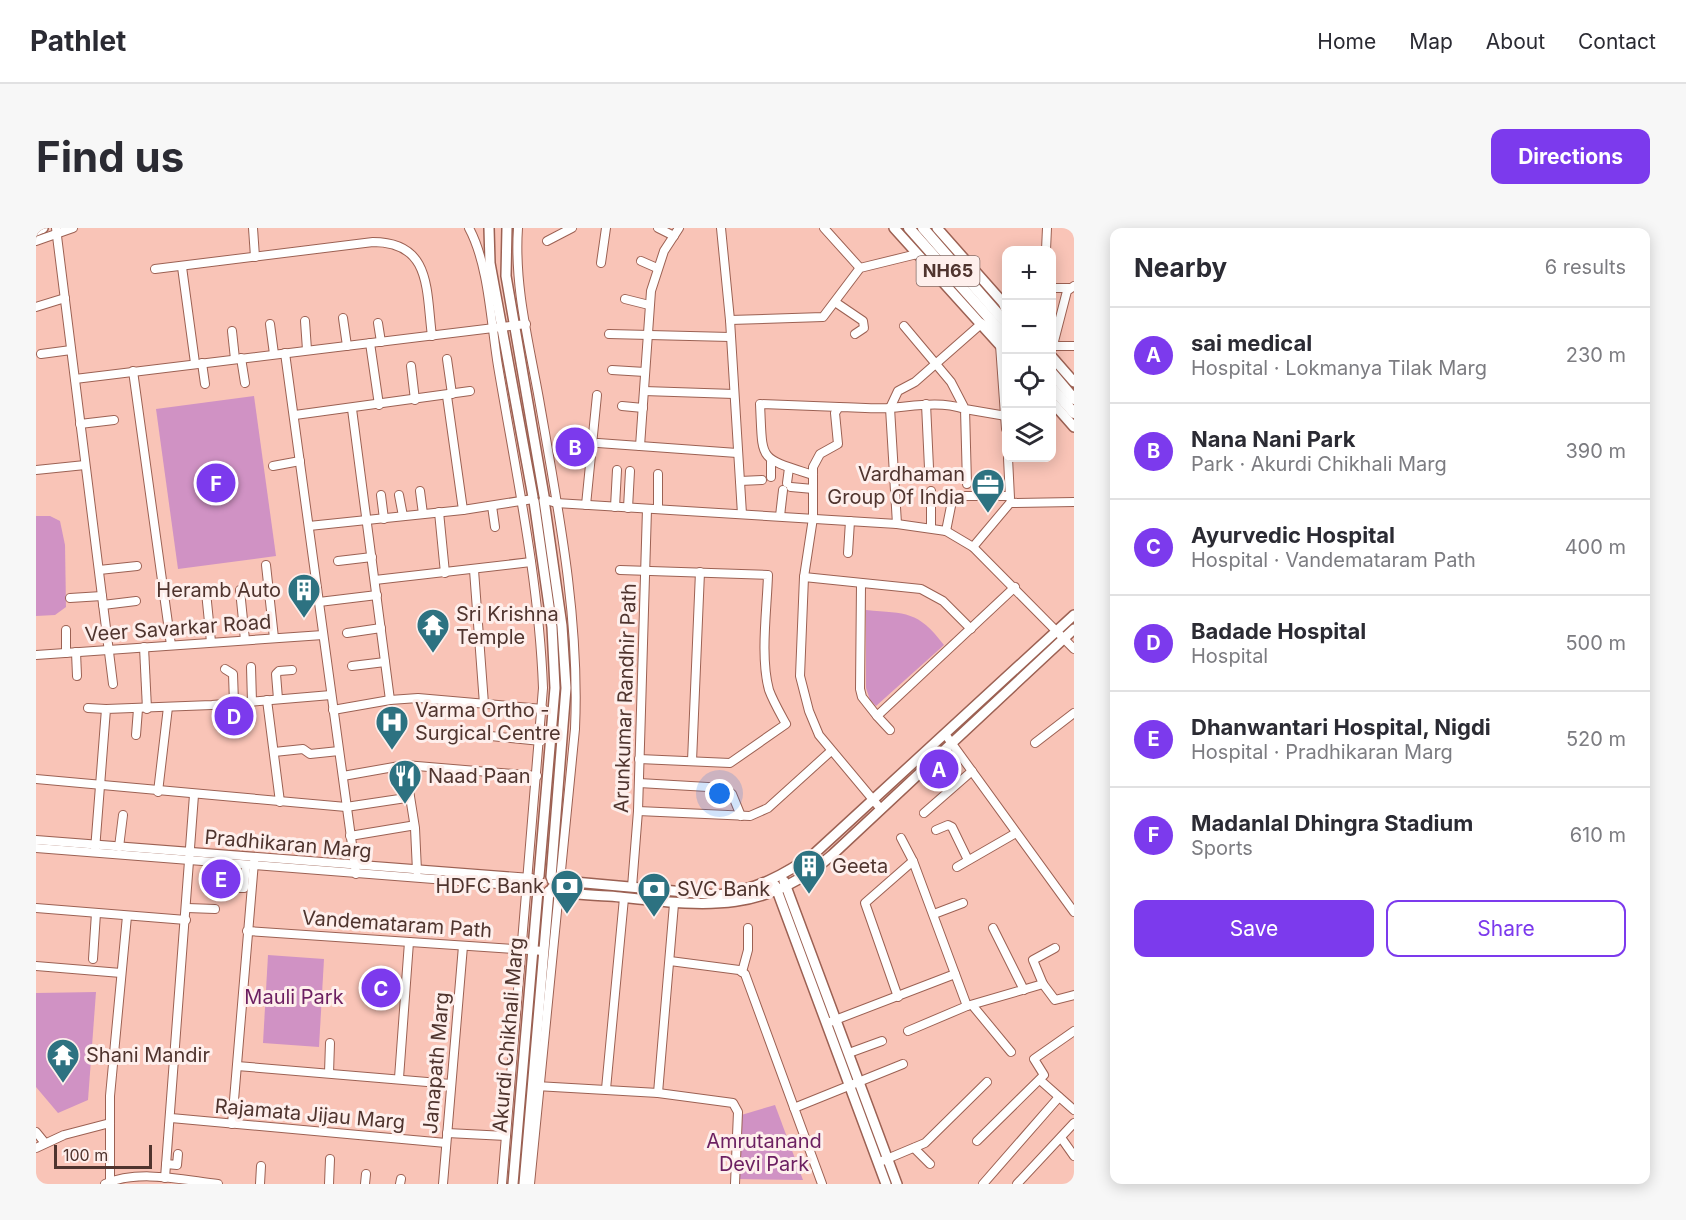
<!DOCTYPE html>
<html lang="en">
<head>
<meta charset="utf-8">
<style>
  :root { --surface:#fff; --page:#f7f7f7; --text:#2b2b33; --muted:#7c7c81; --line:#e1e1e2; --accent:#7c3aed }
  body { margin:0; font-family:Inter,sans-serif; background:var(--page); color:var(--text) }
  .controls { position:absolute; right:18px; top:18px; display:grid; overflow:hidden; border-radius:12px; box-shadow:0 3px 15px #0003 }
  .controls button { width:54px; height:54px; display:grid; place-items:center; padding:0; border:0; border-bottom:2px solid var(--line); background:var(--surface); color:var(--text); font:30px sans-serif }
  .scale { position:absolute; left:18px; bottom:15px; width:98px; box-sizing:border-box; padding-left:6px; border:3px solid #4f342e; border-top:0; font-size:16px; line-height:21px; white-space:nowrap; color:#4f342e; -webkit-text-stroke:4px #feefec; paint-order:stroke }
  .you { position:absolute; left:684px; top:566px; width:21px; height:21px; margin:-15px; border:4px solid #fff; border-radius:50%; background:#1a73e8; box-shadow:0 0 0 9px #1a73e833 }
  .badge { display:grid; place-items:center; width:39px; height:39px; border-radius:50%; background:var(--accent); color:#fff; font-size:20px; font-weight:700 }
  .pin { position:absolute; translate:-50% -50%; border:3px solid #fff; box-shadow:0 2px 6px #0006 }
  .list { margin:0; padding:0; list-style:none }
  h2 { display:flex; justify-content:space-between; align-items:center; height:78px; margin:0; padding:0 24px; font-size:26px }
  h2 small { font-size:20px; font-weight:400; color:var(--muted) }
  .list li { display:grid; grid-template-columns:39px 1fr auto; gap:18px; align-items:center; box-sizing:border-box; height:96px; padding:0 24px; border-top:2px solid var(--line) }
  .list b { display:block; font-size:22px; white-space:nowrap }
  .list p { margin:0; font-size:20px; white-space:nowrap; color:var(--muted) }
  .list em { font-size:20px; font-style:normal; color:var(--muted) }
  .actions { display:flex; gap:12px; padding:18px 24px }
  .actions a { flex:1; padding:14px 0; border:2px solid var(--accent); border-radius:12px; text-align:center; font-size:21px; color:var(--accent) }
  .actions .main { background:var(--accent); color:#fff }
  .icon { flex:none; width:33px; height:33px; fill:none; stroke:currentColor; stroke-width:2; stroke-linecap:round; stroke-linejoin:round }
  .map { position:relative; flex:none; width:1038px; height:956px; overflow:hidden; border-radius:12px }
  header { display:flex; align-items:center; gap:36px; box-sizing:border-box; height:84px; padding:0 30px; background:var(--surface); border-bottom:2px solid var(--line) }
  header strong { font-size:28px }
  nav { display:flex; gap:33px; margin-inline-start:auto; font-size:21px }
  .intro { display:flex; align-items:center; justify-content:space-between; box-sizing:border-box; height:144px; padding:0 36px }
  h1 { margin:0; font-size:42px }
  .button { padding:15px 27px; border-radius:12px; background:var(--accent); color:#fff; font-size:21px; font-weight:700 }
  main { display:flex; gap:36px; padding:0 36px }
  aside { flex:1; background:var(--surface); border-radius:12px; box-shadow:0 3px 15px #0003 }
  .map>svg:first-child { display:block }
  .green { fill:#d092c4 }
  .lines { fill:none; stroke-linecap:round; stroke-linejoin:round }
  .minor-casing { stroke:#9c6153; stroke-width:10 }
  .major-casing { stroke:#9c6153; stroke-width:12 }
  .highway-casing { stroke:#9c6153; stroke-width:14 }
  .minor { stroke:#fff; stroke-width:8 }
  .major { stroke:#fff; stroke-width:9 }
  .highway { stroke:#fff; stroke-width:10 }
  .labels { text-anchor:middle; stroke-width:6; stroke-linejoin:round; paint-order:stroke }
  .shield { fill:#feefec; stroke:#846c67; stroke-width:1.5 }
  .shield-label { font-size:18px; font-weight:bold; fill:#4f342e }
  .poi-label { font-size:20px; fill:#4f342e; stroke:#feefec; text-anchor:start }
  .street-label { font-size:20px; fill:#4f342e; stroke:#feefec }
  .park-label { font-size:20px; fill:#6c1f61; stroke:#feefec }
</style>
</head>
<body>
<header>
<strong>Pathlet</strong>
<nav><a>Home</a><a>Map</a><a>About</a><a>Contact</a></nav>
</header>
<div class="intro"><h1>Find us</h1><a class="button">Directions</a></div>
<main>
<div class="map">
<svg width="1038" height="956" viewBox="0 0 1038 956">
  <rect width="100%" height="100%" fill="#f9c4b7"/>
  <g class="green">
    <path d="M218 168 240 328 142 341 120 181Z"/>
    <path d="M0 288H14L24 293 29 317 30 379 19 387 0 388Z"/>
    <path d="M830 382C871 386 881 382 908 417L840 478 834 472 830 460Z"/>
    <path d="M232 727 288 731 283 819 227 815Z"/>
    <path d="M60 764 52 872 22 885 0 859V765Z"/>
    <path d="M739 877 767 952 700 951 702 888Z"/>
  </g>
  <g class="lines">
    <g class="minor-casing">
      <g id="minor">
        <path d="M20 0 77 456"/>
        <path d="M217 0 219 29"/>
        <path d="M433 0C453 37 455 96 462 138 480 245 503 352 507 460L466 956"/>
        <path d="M482 0C478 58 493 115 503 171 522 280 544 390 539 501L494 956"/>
        <path d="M622 0 638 8"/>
        <path d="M685 0 694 92 706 286"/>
        <path d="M788 0 824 40"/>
        <path d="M0 13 37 0"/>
        <path d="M511 13 536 0"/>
        <path d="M1010 22 1011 0"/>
        <path d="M605 33 621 40"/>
        <path d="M565 35 570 0"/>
        <path d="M146 39 159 135"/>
        <path d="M119 41 337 14C396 14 390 63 396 108"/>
        <path d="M1016 60H1033"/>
        <path d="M589 71 613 77"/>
        <path d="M799 74 827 93 828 100 819 106"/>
        <path d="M0 79 29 70"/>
        <path d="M307 90 311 118"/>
        <path d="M694 92 787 89 824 40 881 26"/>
        <path d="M269 93 271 122"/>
        <path d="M342 95 345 114"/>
        <path d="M234 96 238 126"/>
        <path d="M868 98 915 154 929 181 970 188"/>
        <path d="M196 103 199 131"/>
        <path d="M573 106 694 109"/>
        <path d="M334 115 343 177"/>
        <path d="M964 117 970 201"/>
        <path d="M1016 118H1038"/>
        <path d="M1016 121 1031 63 1038 58"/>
        <path d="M249 125 320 646"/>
        <path d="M5 126 35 122"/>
        <path d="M205 130 209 155"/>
        <path d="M411 131 416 166"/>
        <path d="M166 135 169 156"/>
        <path d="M375 138 379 172"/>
        <path d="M576 142 609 144"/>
        <path d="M97 143 135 417"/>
        <path d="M39 151 490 96"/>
        <path d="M608 163 698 166"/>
        <path d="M411 168 427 282"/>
        <path d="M890 176 893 240"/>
        <path d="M586 178 607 180"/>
        <path d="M316 181 354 472"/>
        <path d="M259 187 434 163"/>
        <path d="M44 196 78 192"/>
        <path d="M562 215 701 225"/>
        <path d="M604 218 615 63 628 23 643 0"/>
        <path d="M972 230 974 270"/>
        <path d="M237 238 264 233"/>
        <path d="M0 242 49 237"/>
        <path d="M777 247C721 229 727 234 724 176L803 179"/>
        <path d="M735 249V234"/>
        <path d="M704 253 726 252"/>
        <path d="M751 255 753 240"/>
        <path d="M755 259 777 261"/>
        <path d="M384 263 387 286"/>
        <path d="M895 263V299"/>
        <path d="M345 267 348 291"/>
        <path d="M363 267 367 288"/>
        <path d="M508 271 520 275 861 296 910 303 937 319 1038 421"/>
        <path d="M550 277 561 167"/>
        <path d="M456 278 459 299"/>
        <path d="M579 279 581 242"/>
        <path d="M592 280 594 243"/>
        <path d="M622 281V246"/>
        <path d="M403 284 409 345"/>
        <path d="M744 288 747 262"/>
        <path d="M861 296 854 180 862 163 879 154 945 96"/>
        <path d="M273 298 427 282 497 271"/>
        <path d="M910 303 917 268H973"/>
        <path d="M937 319 974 275 1038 274"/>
        <path d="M812 325 814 293"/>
        <path d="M302 333 336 329"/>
        <path d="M230 337 238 410"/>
        <path d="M63 342 101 338"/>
        <path d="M438 342 448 476"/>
        <path d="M584 342 732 347C731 381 724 429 733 462 737 473 744 485 750 496L694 535 603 531"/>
        <path d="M768 349 885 361 907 373 935 401"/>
        <path d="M339 352 495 334"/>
        <path d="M825 357 824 461 826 469 841 488 979 359"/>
        <path d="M204 362 209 412"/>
        <path d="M170 364 175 414"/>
        <path d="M34 370 66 368"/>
        <path d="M283 374 341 367"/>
        <path d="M67 377 100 373"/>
        <path d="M30 402V425"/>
        <path d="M311 405 345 400"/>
        <path d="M108 419 111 481"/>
        <path d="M40 424 41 448"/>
        <path d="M0 427 287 407"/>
        <path d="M316 438 349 434"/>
        <path d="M215 439 216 474"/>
        <path d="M189 441 197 446 198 475"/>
        <path d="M242 471 240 446 243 443 256 442"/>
        <path d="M231 472 244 574"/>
        <path d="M52 480 70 481"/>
        <path d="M297 482 354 472 382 470 507 481"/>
        <path d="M841 488 854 502"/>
        <path d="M909 506 1038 684"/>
        <path d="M100 507 102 481"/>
        <path d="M445 507 505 513"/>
        <path d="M999 515 1038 485"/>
        <path d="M238 524 267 521 274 526 303 523"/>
        <path d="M656 533 664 344"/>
        <path d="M369 537 379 600 381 643"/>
        <path d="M307 548 369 537 501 548"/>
        <path d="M0 551 310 579 370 570"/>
        <path d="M603 555 689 560 696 566 705 588"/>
        <path d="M122 564 132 479"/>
        <path d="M844 580 783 507 773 483 764 448 768 349 777 290V239L784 226 802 216 799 185 803 179C820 179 837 181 854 180 880 178 903 173 929 181L931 256"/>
        <path d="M602 583 714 588 732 580 795 523"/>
        <path d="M888 585 936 543"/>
        <path d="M900 602 912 597 916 599 932 632"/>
        <path d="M314 608 374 598"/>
        <path d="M865 610 877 633 931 778 1007 756 1019 772 1038 767"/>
        <path d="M0 612 495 650"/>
        <path d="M83 619 87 587"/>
        <path d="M0 620 500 659"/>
        <path d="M59 622 70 481 176 477 295 467"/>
        <path d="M921 639 980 605"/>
        <path d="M596 659 602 583 611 281"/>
        <path d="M173 660H208L210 637"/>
        <path d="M0 680 150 692"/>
        <path d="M151 680 179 681"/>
        <path d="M898 686 927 675"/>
        <path d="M957 700 988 762"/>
        <path d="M211 703 508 723"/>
        <path d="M57 731 60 685"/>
        <path d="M634 733 703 742 709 746 786 956"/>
        <path d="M0 738 85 745"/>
        <path d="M706 744 712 722V700"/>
        <path d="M1007 756 997 732 1019 720"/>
        <path d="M862 769 829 675 877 633"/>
        <path d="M937 778 975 824"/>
        <path d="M794 794 919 746"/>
        <path d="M872 803 931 778"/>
        <path d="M813 825 846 813"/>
        <path d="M201 838 415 856"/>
        <path d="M293 845 294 815"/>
        <path d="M363 850 373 714"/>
        <path d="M1004 852 1038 882"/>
        <path d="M500 858 622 865 697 875 702 884 699 956"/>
        <path d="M570 861 588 670"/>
        <path d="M622 865 638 676"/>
        <path d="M758 880 867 836"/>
        <path d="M135 890 410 915"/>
        <path d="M196 896 218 634"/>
        <path d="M0 904 9 915"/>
        <path d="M411 905 470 908"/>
        <path d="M1026 911 1038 928"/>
        <path d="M941 913 1008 847 998 831 1038 803"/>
        <path d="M0 920 28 907 74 895"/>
        <path d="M878 920 894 936"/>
        <path d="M846 933 889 915 951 854"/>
        <path d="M130 936 141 937 142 926"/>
        <path d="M129 950 158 567"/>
        <path d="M74 954V868L91 688"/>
        <path d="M69 956C102 941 147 952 182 956"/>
        <path d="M224 956 225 938"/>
        <path d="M293 956 294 931"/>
        <path d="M329 956 330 946"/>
        <path d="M364 956 365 951"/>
        <path d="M407 956 427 718"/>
        <path d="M947 956 1023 869"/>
        <path d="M981 956 1038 895"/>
      </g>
    </g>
    <g class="major-casing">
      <g id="major">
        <path d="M453 0 454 35 497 269"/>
        <path d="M471 0 470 48 508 268"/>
        <path d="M858 0 970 124"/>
        <path d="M901 0 970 78"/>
        <path d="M0 3 7 0"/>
        <path d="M1016 129 1038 154"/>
        <path d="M1016 174 1038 199"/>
        <path d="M508 272 526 398 530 460 515 649"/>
        <path d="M498 273 516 399 519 460 503 648"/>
        <path d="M516 652 682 667C719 662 749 647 779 625L1038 387"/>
        <path d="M748 653 861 956"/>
        <path d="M739 657 850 956"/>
        <path d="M516 660C536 668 562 667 584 669 668 678 727 687 796 627L1038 401"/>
        <path d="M477 956 502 662"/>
        <path d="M488 956 513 663"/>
      </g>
    </g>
    <g class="highway-casing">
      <g id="highway">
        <path d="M873 0 970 109"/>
        <path d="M887 0 970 95"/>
        <path d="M968 75 970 81"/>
        <path d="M945 96 965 109"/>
        <path d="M1016 145 1038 171"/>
        <path d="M1016 160 1038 185"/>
      </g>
    </g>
    <use href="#minor" class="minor"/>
    <use href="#major" class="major"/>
    <use href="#highway" class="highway"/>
  </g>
  <defs>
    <g id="office-pin" transform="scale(1.725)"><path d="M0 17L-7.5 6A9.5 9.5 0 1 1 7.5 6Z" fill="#2d7281" stroke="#feefec"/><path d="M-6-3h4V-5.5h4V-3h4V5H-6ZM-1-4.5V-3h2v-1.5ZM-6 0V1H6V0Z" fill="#fff"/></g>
    <g id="building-pin" transform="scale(1.725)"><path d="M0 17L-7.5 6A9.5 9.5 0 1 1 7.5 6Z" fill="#2d7281" stroke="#feefec"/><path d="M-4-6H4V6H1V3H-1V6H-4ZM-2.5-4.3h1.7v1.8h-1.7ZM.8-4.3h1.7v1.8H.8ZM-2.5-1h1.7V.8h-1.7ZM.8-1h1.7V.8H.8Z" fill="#fff"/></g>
    <g id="temple-pin" transform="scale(1.725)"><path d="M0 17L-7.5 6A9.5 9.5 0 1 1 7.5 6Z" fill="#2d7281" stroke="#feefec"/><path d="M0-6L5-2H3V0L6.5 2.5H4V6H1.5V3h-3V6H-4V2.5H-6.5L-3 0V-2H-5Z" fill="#fff"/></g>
    <g id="hospital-pin" transform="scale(1.725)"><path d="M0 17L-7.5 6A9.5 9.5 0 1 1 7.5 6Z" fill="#2d7281" stroke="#feefec"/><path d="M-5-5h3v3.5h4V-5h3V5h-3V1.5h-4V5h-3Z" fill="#fff"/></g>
    <g id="restaurant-pin" transform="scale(1.725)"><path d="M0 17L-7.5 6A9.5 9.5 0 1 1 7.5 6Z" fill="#2d7281" stroke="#feefec"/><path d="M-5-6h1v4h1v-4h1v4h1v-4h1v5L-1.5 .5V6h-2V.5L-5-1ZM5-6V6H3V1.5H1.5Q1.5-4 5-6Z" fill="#fff"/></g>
    <g id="bank-pin" transform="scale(1.725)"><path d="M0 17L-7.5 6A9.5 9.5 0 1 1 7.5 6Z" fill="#2d7281" stroke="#feefec"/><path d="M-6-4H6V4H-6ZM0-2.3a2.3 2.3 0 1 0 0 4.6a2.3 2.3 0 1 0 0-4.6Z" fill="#fff"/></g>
  </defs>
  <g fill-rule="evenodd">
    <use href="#office-pin" x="952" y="257"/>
    <use href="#building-pin" x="268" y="362"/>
    <use href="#temple-pin" x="397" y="397"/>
    <use href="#hospital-pin" x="356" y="494"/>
    <use href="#restaurant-pin" x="369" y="548"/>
    <use href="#building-pin" x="773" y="638"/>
    <use href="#bank-pin" x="531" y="658"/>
    <use href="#bank-pin" x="618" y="661"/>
    <use href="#temple-pin" x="27" y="827"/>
  </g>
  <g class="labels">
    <rect class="shield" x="880.5" y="28" width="63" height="30" rx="4.5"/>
    <g class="shield-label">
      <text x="912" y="49">NH65</text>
    </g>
    <g class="poi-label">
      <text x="929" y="253" text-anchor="end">Vardhaman<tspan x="929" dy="23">Group Of India</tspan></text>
      <text x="245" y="369" text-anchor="end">Heramb Auto</text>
      <text x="420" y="393">Sri Krishna<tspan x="420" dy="23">Temple</tspan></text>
      <text x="379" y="489">Varma Ortho -<tspan x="379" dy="23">Surgical Centre</tspan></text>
      <text x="392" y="555">Naad Paan</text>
      <text x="796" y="645">Geeta</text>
      <text x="508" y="665" text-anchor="end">HDFC Bank</text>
      <text x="641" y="668">SVC Bank</text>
      <text x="50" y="834">Shani Mandir</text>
    </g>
    <g class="street-label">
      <text transform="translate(142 400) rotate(-4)" y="7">Veer Savarkar Road</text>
      <text transform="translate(589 470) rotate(-88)" y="7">Arunkumar Randhir Path</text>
      <text transform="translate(252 616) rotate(5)" y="7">Pradhikaran Marg</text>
      <text transform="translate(361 696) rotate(4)" y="7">Vandemataram Path</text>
      <text transform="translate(472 807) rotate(-85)" y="7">Akurdi Chikhali Marg</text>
      <text transform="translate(400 835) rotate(-85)" y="7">Janapath Marg</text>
      <text transform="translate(274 886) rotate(5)" y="7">Rajamata Jijau Marg</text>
    </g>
    <g class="park-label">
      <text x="258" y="776">Mauli Park</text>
      <text x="728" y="920">Amrutanand<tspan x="728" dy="23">Devi Park</tspan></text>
    </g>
  </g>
</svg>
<div class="controls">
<button>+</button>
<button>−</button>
<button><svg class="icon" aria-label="locate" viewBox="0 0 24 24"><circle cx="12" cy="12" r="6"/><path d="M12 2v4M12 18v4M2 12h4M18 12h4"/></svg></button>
<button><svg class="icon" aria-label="layers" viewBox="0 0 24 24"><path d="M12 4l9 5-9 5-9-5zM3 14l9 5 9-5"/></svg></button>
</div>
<div class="scale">100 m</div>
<div class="you"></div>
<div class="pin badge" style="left:903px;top:541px">A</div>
<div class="pin badge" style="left:539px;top:219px">B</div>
<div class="pin badge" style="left:345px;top:760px">C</div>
<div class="pin badge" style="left:198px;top:488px">D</div>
<div class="pin badge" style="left:185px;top:651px">E</div>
<div class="pin badge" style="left:180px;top:255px">F</div>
</div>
<aside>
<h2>Nearby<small>6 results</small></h2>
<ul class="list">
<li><span class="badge">A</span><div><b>sai medical</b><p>Hospital · Lokmanya Tilak Marg</p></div><em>230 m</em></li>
<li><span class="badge">B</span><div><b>Nana Nani Park</b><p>Park · Akurdi Chikhali Marg</p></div><em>390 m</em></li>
<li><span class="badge">C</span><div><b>Ayurvedic Hospital</b><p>Hospital · Vandemataram Path</p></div><em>400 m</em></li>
<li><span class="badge">D</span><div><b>Badade Hospital</b><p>Hospital</p></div><em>500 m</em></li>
<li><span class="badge">E</span><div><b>Dhanwantari Hospital, Nigdi</b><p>Hospital · Pradhikaran Marg</p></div><em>520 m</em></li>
<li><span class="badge">F</span><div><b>Madanlal Dhingra Stadium</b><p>Sports</p></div><em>610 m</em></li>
</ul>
<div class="actions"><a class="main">Save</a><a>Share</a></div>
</aside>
</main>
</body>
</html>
